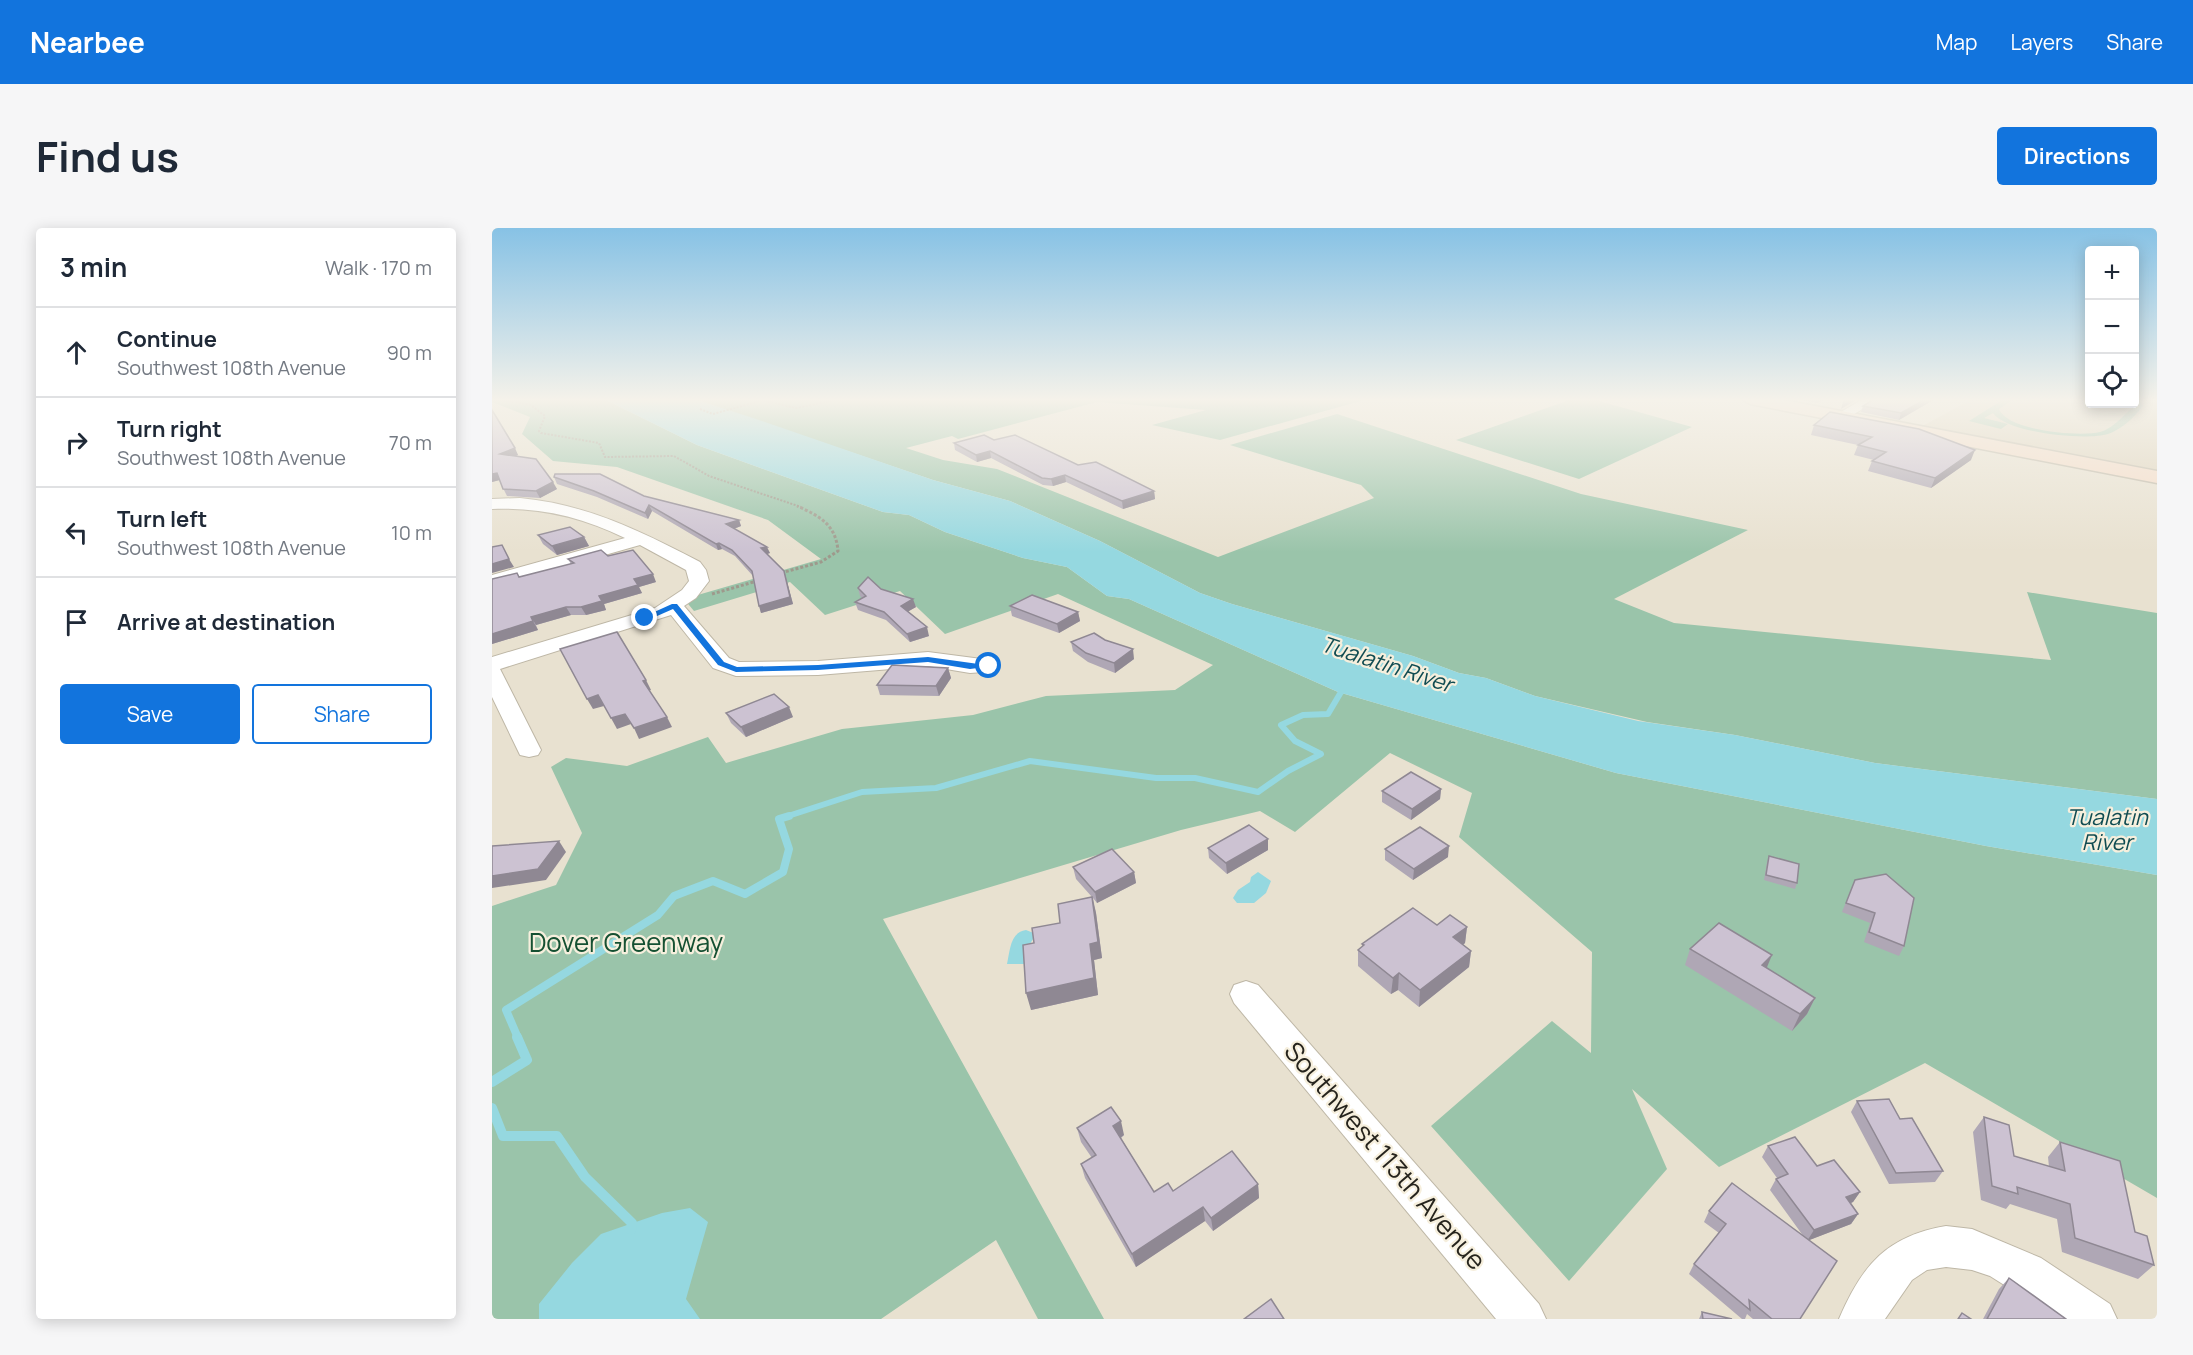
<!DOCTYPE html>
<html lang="en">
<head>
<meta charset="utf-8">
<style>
  :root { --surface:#fff; --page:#f6f6f7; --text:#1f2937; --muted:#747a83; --line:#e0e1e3; --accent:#1274dd }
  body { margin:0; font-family:Manrope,sans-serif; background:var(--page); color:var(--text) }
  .controls { position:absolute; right:18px; top:18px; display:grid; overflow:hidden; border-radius:6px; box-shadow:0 3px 15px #0003 }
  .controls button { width:54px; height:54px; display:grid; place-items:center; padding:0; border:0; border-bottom:2px solid var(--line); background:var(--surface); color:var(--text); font:30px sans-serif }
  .stop { position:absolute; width:18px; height:18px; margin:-14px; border:4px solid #1274dd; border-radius:50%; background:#fff }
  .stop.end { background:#1274dd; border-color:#fff; box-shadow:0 2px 6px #0008 }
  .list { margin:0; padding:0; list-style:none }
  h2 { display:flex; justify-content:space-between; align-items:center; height:78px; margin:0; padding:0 24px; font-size:26px }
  h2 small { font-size:20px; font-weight:400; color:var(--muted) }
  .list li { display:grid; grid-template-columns:39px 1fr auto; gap:18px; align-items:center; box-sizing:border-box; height:90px; padding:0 24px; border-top:2px solid var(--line) }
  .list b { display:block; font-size:22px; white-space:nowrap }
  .list p { margin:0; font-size:20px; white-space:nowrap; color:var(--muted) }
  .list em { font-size:20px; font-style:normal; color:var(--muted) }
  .actions { display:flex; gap:12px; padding:18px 24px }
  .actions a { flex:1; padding:14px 0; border:2px solid var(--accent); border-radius:6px; text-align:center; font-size:21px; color:var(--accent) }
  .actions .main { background:var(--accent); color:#fff }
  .icon { flex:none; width:33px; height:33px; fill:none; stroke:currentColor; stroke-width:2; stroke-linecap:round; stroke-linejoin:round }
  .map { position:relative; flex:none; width:1665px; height:1091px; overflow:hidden; border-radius:6px }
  header { display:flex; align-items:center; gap:36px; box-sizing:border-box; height:84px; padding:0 30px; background:var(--accent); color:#fff }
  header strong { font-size:28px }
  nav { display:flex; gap:33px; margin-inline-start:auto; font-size:21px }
  .intro { display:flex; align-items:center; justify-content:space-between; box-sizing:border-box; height:144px; padding:0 36px }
  h1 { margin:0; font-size:42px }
  .button { padding:15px 27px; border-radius:6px; background:var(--accent); color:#fff; font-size:21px; font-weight:700 }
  main { display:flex; gap:36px; padding:0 36px }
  aside { flex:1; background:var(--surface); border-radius:6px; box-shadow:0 3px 15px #0003 }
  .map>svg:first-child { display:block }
  .built { fill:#ded4bd }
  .green { fill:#9ac4aa }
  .water { fill:#95d8e0 }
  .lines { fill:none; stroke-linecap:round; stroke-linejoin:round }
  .stream-far2 { stroke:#95d8e0; stroke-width:6 }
  .stream-far1 { stroke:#95d8e0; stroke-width:8 }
  .stream { stroke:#95d8e0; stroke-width:10 }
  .street-casing { stroke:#beb7a6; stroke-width:2 }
  .secondary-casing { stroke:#beb7a6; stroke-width:3 }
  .path-far1 { stroke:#9e998c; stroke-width:2; stroke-dasharray:2 1.5; stroke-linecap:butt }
  .path { stroke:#9e998c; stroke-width:3; stroke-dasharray:3 2; stroke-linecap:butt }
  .street { fill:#fff; fill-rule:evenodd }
  .secondary { fill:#f5dcc8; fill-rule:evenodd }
  .wall { fill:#afa7b5 }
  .shaded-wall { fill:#8f8893 }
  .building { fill:#ccc2d2; stroke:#8f8893; stroke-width:1.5 }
  .route { fill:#1274dd }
  .labels { text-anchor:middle; stroke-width:4.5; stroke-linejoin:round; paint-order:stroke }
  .water-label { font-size:22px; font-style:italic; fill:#104c52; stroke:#f6efdd }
  .near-park-label { font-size:26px; fill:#155032; stroke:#f6efdd }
  .near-street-label { font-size:26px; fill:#26241d; stroke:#f6efdd }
</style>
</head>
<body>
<header>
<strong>Nearbee</strong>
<nav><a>Map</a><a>Layers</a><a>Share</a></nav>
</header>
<div class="intro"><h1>Find us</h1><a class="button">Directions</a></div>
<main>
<aside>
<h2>3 min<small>Walk · 170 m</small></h2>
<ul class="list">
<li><svg class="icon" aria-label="ahead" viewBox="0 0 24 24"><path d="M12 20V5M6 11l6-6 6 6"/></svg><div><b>Continue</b><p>Southwest 108th Avenue</p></div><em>90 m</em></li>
<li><svg class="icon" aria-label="right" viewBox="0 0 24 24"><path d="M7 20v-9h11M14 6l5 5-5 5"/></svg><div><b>Turn right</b><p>Southwest 108th Avenue</p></div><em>70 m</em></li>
<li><svg class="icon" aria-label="left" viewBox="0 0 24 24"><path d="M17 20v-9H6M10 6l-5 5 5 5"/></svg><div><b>Turn left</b><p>Southwest 108th Avenue</p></div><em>10 m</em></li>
<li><svg class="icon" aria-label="arrive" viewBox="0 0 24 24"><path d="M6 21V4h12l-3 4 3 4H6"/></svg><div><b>Arrive at destination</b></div></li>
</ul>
<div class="actions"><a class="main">Save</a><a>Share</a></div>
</aside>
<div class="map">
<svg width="1665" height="1091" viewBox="0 0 1665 1091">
  <rect width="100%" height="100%" fill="#e8e1d0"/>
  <path class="built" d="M1480 171H1597L1598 176H1642L1643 171H1665V245L1427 200Z"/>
  <g class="green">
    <path d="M0 171H112L205 217 391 284 417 287 453 304 531 330 575 339 615 368 637 371 846 464 1124 545 1494 618 1665 647V970L1433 835 1227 939 1140 861 1175 941 1077 1053 939 898 1060 793 1099 825 1100 724 967 609 980 565 898 525 803 604 768 583 689 602 391 691 612 1091H546L504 1012 389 1091H0V678L64 657 90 605 59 539 74 530 135 538 216 509 234 535 350 501 481 487 554 468 683 462 721 437 566 366 453 406 408 363 333 387 298 354 202 383 192 371 329 331 276 292 125 239 61 233 30 206 38 189 0 174Z"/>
    <path d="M202 171H876L728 212 660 197 714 182 605 174 466 211 460 208 414 220 451 232 505 241 726 329 882 270 869 257 738 217 845 186 1089 266 1256 302 1122 371 1182 395 1559 432 1535 364 1665 385V571L1383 535 1243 507 1155 494 1043 468 994 450 967 445 921 428 740 376 708 365 608 313 518 273 441 252Z"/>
    <path d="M1080 171H1100L1200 199 1087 251 964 212Z"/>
    <path d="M1512 171H1522L1507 181C1515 203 1588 209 1608 204 1620 201 1632 187 1641 179L1643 171 1651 177C1646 187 1627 203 1616 206 1593 213 1515 205 1501 185L1492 190 1516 196 1509 201 1477 193Z"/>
  </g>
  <g class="water">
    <path d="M112 171H202L264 191 441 252 518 273 608 313 708 365 740 376 921 428 967 445 994 450 1043 468 1146 493 1243 507 1383 535 1665 571V647L1494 618 1124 545 846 464 637 371 615 368 575 339 531 330 453 304 417 287 391 284 205 217Z"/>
    <path d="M766 644 779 653 774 665 762 675H745L741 670 746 662 758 654 759 649Z"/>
    <path d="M534 702 544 706 538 716 533 736H515C518 723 518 704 534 702Z"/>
    <path d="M198 980 216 994 194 1071 208 1091H47V1076L80 1035 109 1006 170 985Z"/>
  </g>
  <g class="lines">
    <path class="stream-far2" d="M293 589 370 564 444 560 538 533 664 550H703L766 564 796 543 829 526 803 513 789 497 811 487 836 486 852 459"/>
    <path class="stream-far1" d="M26 810 14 782 166 687 182 668 221 653 253 666 291 644 297 621 287 591 297 588"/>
    <g class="stream">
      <path d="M0 854 35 832 25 809"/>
      <path d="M0 880 11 908H65L93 949 140 995 139 1002"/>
    </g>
    <g class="street-casing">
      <g id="street">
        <path d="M1371 171H1387L1354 191H1344L1342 188Z"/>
        <path d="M28 270C94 276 149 303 208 334L214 342 217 353 204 370 192 378 237 430 247 434 326 433 436 424 505 433 508 438 505 443 478 445 436 438 326 447 244 448 221 440 179 387 8 441 49 522 46 527 37 529 28 527 0 469V429L163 380 190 362 197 353 194 342 148 317 0 359V347L133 310C90 289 48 279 0 281V271Z"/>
        <path d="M754 753 766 757 1047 1076 1054 1091H1004L742 775 738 766 742 757Z"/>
        <path d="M1454 998 1480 1001 1549 1030 1618 1076 1625 1091H1566L1498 1048 1480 1042 1454 1039 1435 1042 1420 1052 1393 1091H1347C1370 1037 1395 1008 1454 998Z"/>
      </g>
    </g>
    <g class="secondary-casing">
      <path id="secondary" d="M1250 171H1286L1665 243V255L1258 176Z"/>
    </g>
    <g class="path-far1">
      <path d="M6 171 39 177 53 188 47 203 49 205 107 215 113 229 182 228 217 248 309 279"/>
      <path d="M266 171 304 180 348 171"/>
      <path d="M208 181 221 186 268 173"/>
    </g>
    <g class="path">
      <path d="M289 345 329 334 346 323C344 297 328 288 305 278"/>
      <path d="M220 366 265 353"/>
    </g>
    <use href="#street" class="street"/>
    <use href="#secondary" class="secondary"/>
  </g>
  <g class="wall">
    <path d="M1307 171H1333L1325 175Z"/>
    <path d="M1382 171H1443L1407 192 1369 184 1371 178Z"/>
    <path d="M0 182 26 227 24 228 65 261 48 270 15 268 7 252 0 254Z"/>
    <path d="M1338 184 1479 232 1439 260 1376 243 1380 233 1382 232 1362 227 1366 217 1319 207 1322 197Z"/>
    <path d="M502 212 586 237 662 263 663 271 631 281 574 254 561 258 551 257 499 230 485 234 463 222 462 215Z"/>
    <path d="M62 249 152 268 247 292 249 298 242 301 278 325 275 326 294 349 301 376 269 385 261 348 243 328 230 321 226 322 160 283 156 291 105 269 65 256Z"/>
    <path d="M46 307 92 309 97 318 65 327 51 316Z"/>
    <path d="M116 328 164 354 147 359 150 365 112 376 114 382 94 387H79L44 397 46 402 0 416V351L27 349 79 336 76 331Z"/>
    <path d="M366 360 389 361 424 379 416 383 437 408 418 414 394 392 366 382 363 374 370 370 368 368Z"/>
    <path d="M518 378 586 384 588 393 567 405 520 388Z"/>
    <path d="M579 414 642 431 623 445 596 434 581 423Z"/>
    <path d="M456 440 459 450 447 468 388 467 385 457Z"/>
    <path d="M234 485 301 489 254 509 239 495Z"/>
    <path d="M949 561 948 571 919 592 890 574V563Z"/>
    <path d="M716 620 776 622 735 646 717 630Z"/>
    <path d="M893 621 956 629 921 652 893 632Z"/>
    <path d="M1277 628 1305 655 1303 661 1272 652 1275 634Z"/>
    <path d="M581 639 642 644 644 655 605 675 601 670 604 685 610 730 602 732 606 767 539 782 542 715 600 669 584 651Z"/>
    <path d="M1363 652 1412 718 1407 728 1372 714 1378 695 1350 684Z"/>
    <path d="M945 697 975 699 973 715 971 717 979 723 977 739 927 779 906 762 899 766 866 738V722L870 719V716Z"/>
    <path d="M1198 721 1275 740 1323 770 1315 786 1300 803 1193 737Z"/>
    <path d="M1365 873 1408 891 1451 943 1443 954 1397 956 1359 884Z"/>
    <path d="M1492 889 1522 928 1557 939 1556 929 1568 914 1643 1004 1662 1037 1646 1051 1570 1024 1565 991 1518 976 1514 981 1489 972 1481 904Z"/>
    <path d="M585 900 632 907 629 910 662 964 681 963 766 956 767 970 721 1003 713 993 644 1039 593 950 589 936 600 930 589 914Z"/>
    <path d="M1276 918 1325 938 1368 964 1361 974 1359 975 1366 986 1359 996 1317 1012 1308 1091H1261L1255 1086 1253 1091H1250L1197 1046 1202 1036 1227 1005 1212 994 1217 983 1312 1009 1278 962 1284 951 1285 950 1270 929Z"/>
    <path d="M1517 1050 1574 1091H1491L1507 1061Z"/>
    <path d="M1210 1084 1240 1091H1207Z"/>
  </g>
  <g class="shaded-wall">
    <path d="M1326 171H1333L1325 175Z"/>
    <path d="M1356 171H1366L1349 181 1351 174Z"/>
    <path d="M1434 171H1443L1407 192 1409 185Z"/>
    <path d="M23 220 26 227 12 233 8 226Z"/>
    <path d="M1483 222 1479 232 1439 260 1443 250Z"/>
    <path d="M498 223 499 230 485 234 484 227Z"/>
    <path d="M5 245 8 252 0 254V246Z"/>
    <path d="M573 247 574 254 561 258 559 251Z"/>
    <path d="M61 254 65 261 48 270 44 263Z"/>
    <path d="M662 263 663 271 631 281 630 273Z"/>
    <path d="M157 277 160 283 156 291 153 285Z"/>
    <path d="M247 292 249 298 236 303 234 296Z"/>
    <path d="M92 309 97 318 65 327 60 318Z"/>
    <path d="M227 315 230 321 226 322 224 316Z"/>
    <path d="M275 319 278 325 272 327 269 320Z"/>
    <path d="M17 331 22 339 0 345V336Z"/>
    <path d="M292 343 301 376 269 385 267 378Z"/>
    <path d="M161 346 164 354 147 359 150 365 112 376 114 382 94 387 89 379 107 368 142 351Z"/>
    <path d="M421 371 424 379 412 386 409 378Z"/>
    <path d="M74 379 79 387 44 397 39 389Z"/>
    <path d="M586 384 588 393 567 405 565 396Z"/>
    <path d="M41 393 46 402 0 416V406Z"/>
    <path d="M435 399 437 408 418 414 415 406Z"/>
    <path d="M641 421 642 431 623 445 622 435Z"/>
    <path d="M456 440 459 450 447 468 444 458Z"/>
    <path d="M154 452 159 462 156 463 151 453Z"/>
    <path d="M106 467 112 478 101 481 95 471Z"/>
    <path d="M297 479 301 489 254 509 249 499Z"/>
    <path d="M133 486 139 496 125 501 119 490Z"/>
    <path d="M175 489 180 499 147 511 142 500Z"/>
    <path d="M949 561 948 571 919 592 920 581Z"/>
    <path d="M776 611V622L735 646 734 635Z"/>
    <path d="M67 613 74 624 54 652 0 660V648Z"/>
    <path d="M957 618 956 629 921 652 922 641Z"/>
    <path d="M642 644 644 655 605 675 603 664Z"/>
    <path d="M600 669 604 685 610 730 602 732 606 767 539 782 534 765 598 716Z"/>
    <path d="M975 699 973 715 959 726 961 709Z"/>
    <path d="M979 723 977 739 927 779 928 762Z"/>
    <path d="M1280 727 1273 744 1270 737Z"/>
    <path d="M907 745 906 762 899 766 901 750Z"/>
    <path d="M1323 770 1315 786 1300 803 1308 786Z"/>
    <path d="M629 893 632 907 625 912 621 898Z"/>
    <path d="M766 956 767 970 721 1003 719 990Z"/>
    <path d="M1368 964 1361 974 1347 980 1354 969Z"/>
    <path d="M711 979 713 993 644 1039 640 1026Z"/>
    <path d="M1366 986 1359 996 1315 1013 1322 1002Z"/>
  </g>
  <g class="building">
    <path d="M1382 171H1434L1409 185 1371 178Z"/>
    <path d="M0 182 23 220 8 226 44 231 61 254 44 263 11 261 5 245 0 246Z"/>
    <path d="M1338 184 1427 201 1483 222 1443 250 1380 233 1394 224 1366 217 1380 209 1322 197Z"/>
    <path d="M492 207 502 212 523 207 586 237 604 234 662 263 630 273 573 247 559 251 550 250 498 223 484 227 462 215Z"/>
    <path d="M63 246H108L152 268 247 292 234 296 275 319 269 320 292 343 298 369 267 378 260 343 240 322 227 315 224 316 157 277 153 285 102 263 62 249Z"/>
    <path d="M78 299 92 309 60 318 46 307Z"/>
    <path d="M10 317 17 331 0 336V319Z"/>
    <path d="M109 322 116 328 141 322 161 346 142 351 146 357 107 368 110 373 89 379H74L39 389 41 393 0 406V351L25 345 27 349 82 335 76 331Z"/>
    <path d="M376 349 389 361 421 371 409 378 435 399 415 406 392 384 363 374 374 368 366 360Z"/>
    <path d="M540 367 586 384 565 396 518 378Z"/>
    <path d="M125 404 154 452 151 453 175 489 142 500 133 486 119 490 106 467 95 471 68 421Z"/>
    <path d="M602 405 613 412 641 421 622 435 594 425 579 414Z"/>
    <path d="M400 437 456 440 444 458 385 457Z"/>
    <path d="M282 466 297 479 249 499 234 485Z"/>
    <path d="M919 544 949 561 920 581 890 563Z"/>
    <path d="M757 597 776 611 734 635 716 620Z"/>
    <path d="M928 599 957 618 922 641 893 621Z"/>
    <path d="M67 613 46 641 0 648V618Z"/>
    <path d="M620 621 642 644 603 664 581 639Z"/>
    <path d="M1277 628 1307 636 1305 655 1274 647Z"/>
    <path d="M1394 646 1422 670 1412 718 1377 704 1383 685 1354 675 1363 652Z"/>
    <path d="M600 669 606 714 598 716 602 750 534 765 531 717 542 715 540 700 568 695 566 676Z"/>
    <path d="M921 680 945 697 958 687 975 699 961 709 979 723 928 762 907 745 901 750 866 722 872 717 870 716Z"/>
    <path d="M1227 695 1280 727 1270 737 1323 770 1308 786 1198 721Z"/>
    <path d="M1397 871 1408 891 1420 890 1451 943 1404 945 1365 873Z"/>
    <path d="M619 879 629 893 621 898 662 964 676 955 681 963 740 923 766 956 719 990 711 979 640 1026 589 936 604 927 585 900Z"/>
    <path d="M1492 889 1517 897 1522 928 1573 943 1568 914 1628 933 1643 1004 1655 1008 1662 1037 1583 1010 1578 976 1525 959 1526 966 1500 958Z"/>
    <path d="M1303 909 1325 938 1342 932 1368 964 1354 969 1366 986 1322 1002 1284 951 1296 946 1276 918Z"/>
    <path d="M1240 955 1345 1033 1308 1091H1280L1257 1072 1258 1082 1202 1036 1234 996 1217 983Z"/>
    <path d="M1517 1050 1574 1091H1495Z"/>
    <path d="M779 1071 792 1091H752Z"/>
    <path d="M1210 1084 1240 1091H1211Z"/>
    <path d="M1470 1085 1479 1091H1466Z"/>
  </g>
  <linearGradient id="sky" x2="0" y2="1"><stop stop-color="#87c2e5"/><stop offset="0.53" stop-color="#f5f2ea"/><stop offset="1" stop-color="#f5f2ea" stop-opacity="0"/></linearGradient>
  <rect width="1665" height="324" fill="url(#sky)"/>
  <path class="route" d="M180 376H185L232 434 245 439 326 437 436 429 501 438 478 441 436 434 326 442 244 444 226 437 181 381 156 392 149 390Z"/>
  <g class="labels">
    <g class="water-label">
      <text transform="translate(895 436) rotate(18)" y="8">Tualatin River</text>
      <text x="1615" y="597">Tualatin<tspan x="1615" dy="25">River</tspan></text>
    </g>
    <g class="near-park-label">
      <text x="134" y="724">Dover Greenway</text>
    </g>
    <g class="near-street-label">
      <text transform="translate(893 928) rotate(49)" y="9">Southwest 113th Avenue</text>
    </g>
  </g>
</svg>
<div class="controls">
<button>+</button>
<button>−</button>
<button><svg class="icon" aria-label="locate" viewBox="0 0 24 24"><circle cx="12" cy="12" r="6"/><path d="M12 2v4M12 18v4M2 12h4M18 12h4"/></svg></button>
</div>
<div class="stop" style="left:497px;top:438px"></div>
<div class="stop end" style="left:153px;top:390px"></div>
</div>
</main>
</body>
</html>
